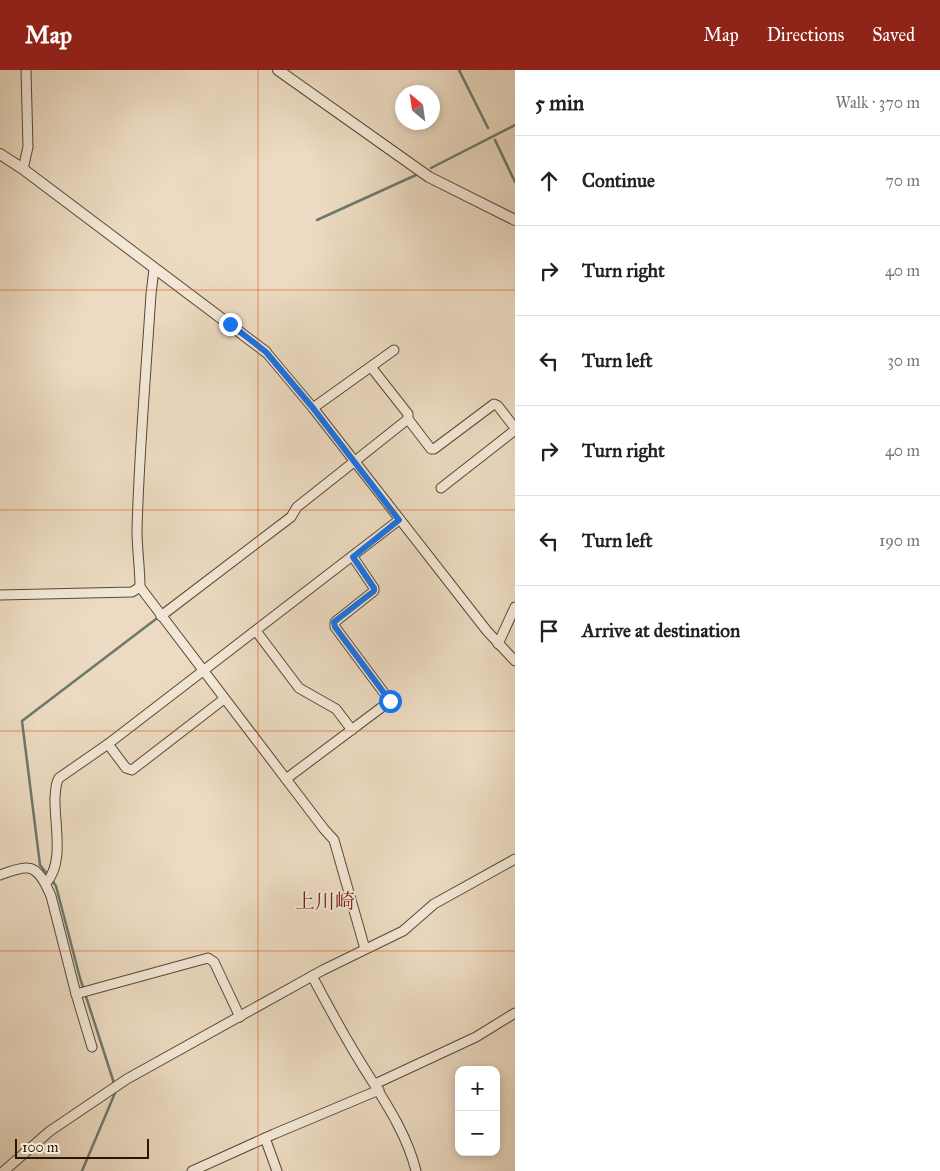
<!DOCTYPE html>
<html lang="en">
<head>
<meta charset="utf-8">
<style>
  :root { --surface:#fff; --page:#f6f6f6; --text:#222; --muted:#767676; --line:#e0e0e0; --accent:#8f2418 }
  body { margin:0; font-family:"IM FELL Great Primer","Noto Serif JP",serif; background:var(--page); color:var(--text) }
  .controls { position:absolute; right:15px; bottom:15px; display:grid; overflow:hidden; border-radius:10px; box-shadow:0 2px 8px #0003 }
  .controls button { width:45px; height:45px; display:grid; place-items:center; padding:0; border:0; border-bottom:1px solid var(--line); background:var(--surface); color:var(--text); font:25px sans-serif }
  .compass { position:absolute; left:395px; top:15px; width:45px; height:45px; border-radius:50%; background:var(--surface); box-shadow:0 2px 8px #0003; rotate:331deg }
  .scale { position:absolute; left:15px; bottom:12px; width:134px; box-sizing:border-box; padding-left:5px; border:2px solid #291701; border-top:0; font-size:14px; line-height:18px; white-space:nowrap; color:#291701; -webkit-text-stroke:4px #f3e8d7; paint-order:stroke }
  .stop { position:absolute; width:15px; height:15px; margin:-11px; border:4px solid #1a73e8; border-radius:50%; background:#fff }
  .stop.end { background:#1a73e8; border-color:#fff; box-shadow:0 1px 5px #0008 }
  .list { margin:0; padding:0; list-style:none }
  h2 { display:flex; justify-content:space-between; align-items:center; height:65px; margin:0; padding:0 20px; font-size:21px }
  h2 small { font-size:16px; font-weight:400; color:var(--muted) }
  .list li { display:grid; grid-template-columns:32px 1fr auto; gap:15px; align-items:center; box-sizing:border-box; height:90px; padding:0 20px; border-top:1px solid var(--line) }
  .list b { display:block; font-size:19px; white-space:nowrap }
  .list em { font-size:16px; font-style:normal; color:var(--muted) }
  .icon { flex:none; width:28px; height:28px; fill:none; stroke:currentColor; stroke-width:2; stroke-linecap:round; stroke-linejoin:round }
  .map { position:relative; flex:none; width:515px; height:1101px; overflow:hidden }
  header { display:flex; align-items:center; gap:30px; box-sizing:border-box; height:70px; padding:0 25px; background:var(--accent); color:#fff }
  header strong { font-size:24px }
  nav { display:flex; gap:28px; margin-inline-start:auto; font-size:18px }
  main { display:flex }
  aside { flex:1; background:var(--surface) }
  .map>svg:first-child { display:block }
  .lines { fill:none; stroke-linecap:round; stroke-linejoin:round }
  .stream { stroke:#6c796c; stroke-width:2.5 }
  .minor-casing { stroke:#5a4831; stroke-width:11 }
  .tertiary-casing { stroke:#5a4831; stroke-width:12 }
  .minor { stroke:#f3e8d7; stroke-width:9 }
  .tertiary { stroke:#f3e8d7; stroke-width:10 }
  .route { stroke:#1a73e8; stroke-width:6 }
  .grid { fill:none; stroke:#d5520b; stroke-width:1; stroke-opacity:0.55 }
  .labels { text-anchor:middle; stroke-width:4; stroke-linejoin:round; paint-order:stroke }
  .quarter-label { font-size:20px; fill:#7a1f14; stroke:#f3e8d7 }
</style>
</head>
<body>
<header>
<strong>Map</strong>
<nav><a>Map</a><a>Directions</a><a>Saved</a></nav>
</header>
<main>
<div class="map">
<svg width="515" height="1101" viewBox="0 0 515 1101">
  <rect width="100%" height="100%" fill="#ecdbc2"/>
  <filter id="stains"><feTurbulence type="fractalNoise" baseFrequency=".004" numOctaves="4"/><feColorMatrix values="0 0 0 0 .2 0 0 0 0 .09 0 0 0 0 .02 0 0 0 .5 -.17"/></filter>
  <radialGradient id="worn" r=".72"><stop offset=".6" stop-color="#630" stop-opacity="0"/><stop offset="1" stop-color="#630" stop-opacity=".3"/></radialGradient>
  <g class="lines">
    <g class="stream">
      <path d="M459 0 488 58"/>
      <path d="M495 70 515 112"/>
      <path d="M431 98 515 55"/>
      <path d="M317 150 416 105"/>
      <path d="M48 805 40 795 22 651 156 549"/>
      <path d="M51 809 56 816 80 908 113 1010 115 1023 82 1101"/>
    </g>
    <g class="minor-casing">
      <g id="minor">
        <path d="M23 99 28 77 26 0"/>
        <path d="M154 199 151 224C146 303 139 382 137 460 137 479 140 498 140 517L324 759 334 770 365 879"/>
        <path d="M266 282 313 338 487 561 515 591"/>
        <path d="M313 338 394 280"/>
        <path d="M408 349 431 379H434L494 334 498 336 515 358"/>
        <path d="M441 418 515 360"/>
        <path d="M0 525 132 522 140 517"/>
        <path d="M161 546 291 447 297 437 408 349V344L371 297"/>
        <path d="M256 561 299 618 336 639 352 660"/>
        <path d="M498 574 515 537"/>
        <path d="M108 674 126 698 132 700 224 629"/>
        <path d="M286 709 390 631 335 557V552L374 521V518L353 487"/>
        <path d="M0 805C8 802 20 797 28 798 40 799 47 817 51 826L76 924 208 888 214 892 240 947"/>
        <path d="M46 813C65 793 54 753 55 727 56 720 55 714 59 708L108 674 399 450"/>
        <path d="M312 906C324 928 336 951 349 973 372 1014 405 1055 416 1101"/>
        <path d="M76 924 92 977"/>
        <path d="M375 1014 476 967 515 943"/>
        <path d="M265 1068 277 1101"/>
        <path d="M4 1101 50 1061 127 1009 323 900 403 861 434 834 515 789"/>
        <path d="M192 1101 274 1064 379 1020"/>
      </g>
    </g>
    <g class="tertiary-casing">
      <g id="tertiary">
        <path d="M278 0 429 107 515 150"/>
        <path d="M0 84 23 99 266 282"/>
      </g>
    </g>
    <use href="#minor" class="minor"/>
    <use href="#tertiary" class="tertiary"/>
  </g>
  <g class="lines">
    <path class="route" d="M230 254 266 282 313 338 399 450 353 487 374 518V521L334 552 335 557 390 631"/>
  </g>
  <path class="grid" d="M258 0V1101M0 220H515M0 440H515M0 661H515M0 881H515"/>
  <g class="labels">
    <g class="quarter-label">
      <text x="325" y="838">上川崎</text>
    </g>
  </g>
  <rect width="100%" height="100%" filter="url(#stains)"/>
  <rect width="100%" height="100%" fill="url(#worn)"/>
</svg>
<div class="controls">
<button>+</button>
<button>−</button>
</div>
<svg class="compass" viewBox="-18 -18 36 36"><path d="M0-13l5 13h-10z" fill="#e53935"/><path d="M0 13l5-13h-10z" fill="#767676"/></svg>
<div class="scale">100 m</div>
<div class="stop" style="left:390px;top:631px"></div>
<div class="stop end" style="left:230px;top:254px"></div>
</div>
<aside>
<h2>5 min<small>Walk · 370 m</small></h2>
<ul class="list">
<li><svg class="icon" aria-label="ahead" viewBox="0 0 24 24"><path d="M12 20V5M6 11l6-6 6 6"/></svg><div><b>Continue</b></div><em>70 m</em></li>
<li><svg class="icon" aria-label="right" viewBox="0 0 24 24"><path d="M7 20v-9h11M14 6l5 5-5 5"/></svg><div><b>Turn right</b></div><em>40 m</em></li>
<li><svg class="icon" aria-label="left" viewBox="0 0 24 24"><path d="M17 20v-9H6M10 6l-5 5 5 5"/></svg><div><b>Turn left</b></div><em>30 m</em></li>
<li><svg class="icon" aria-label="right" viewBox="0 0 24 24"><path d="M7 20v-9h11M14 6l5 5-5 5"/></svg><div><b>Turn right</b></div><em>40 m</em></li>
<li><svg class="icon" aria-label="left" viewBox="0 0 24 24"><path d="M17 20v-9H6M10 6l-5 5 5 5"/></svg><div><b>Turn left</b></div><em>190 m</em></li>
<li><svg class="icon" aria-label="arrive" viewBox="0 0 24 24"><path d="M6 21V4h12l-3 4 3 4H6"/></svg><div><b>Arrive at destination</b></div></li>
</ul>
</aside>
</main>
</body>
</html>
